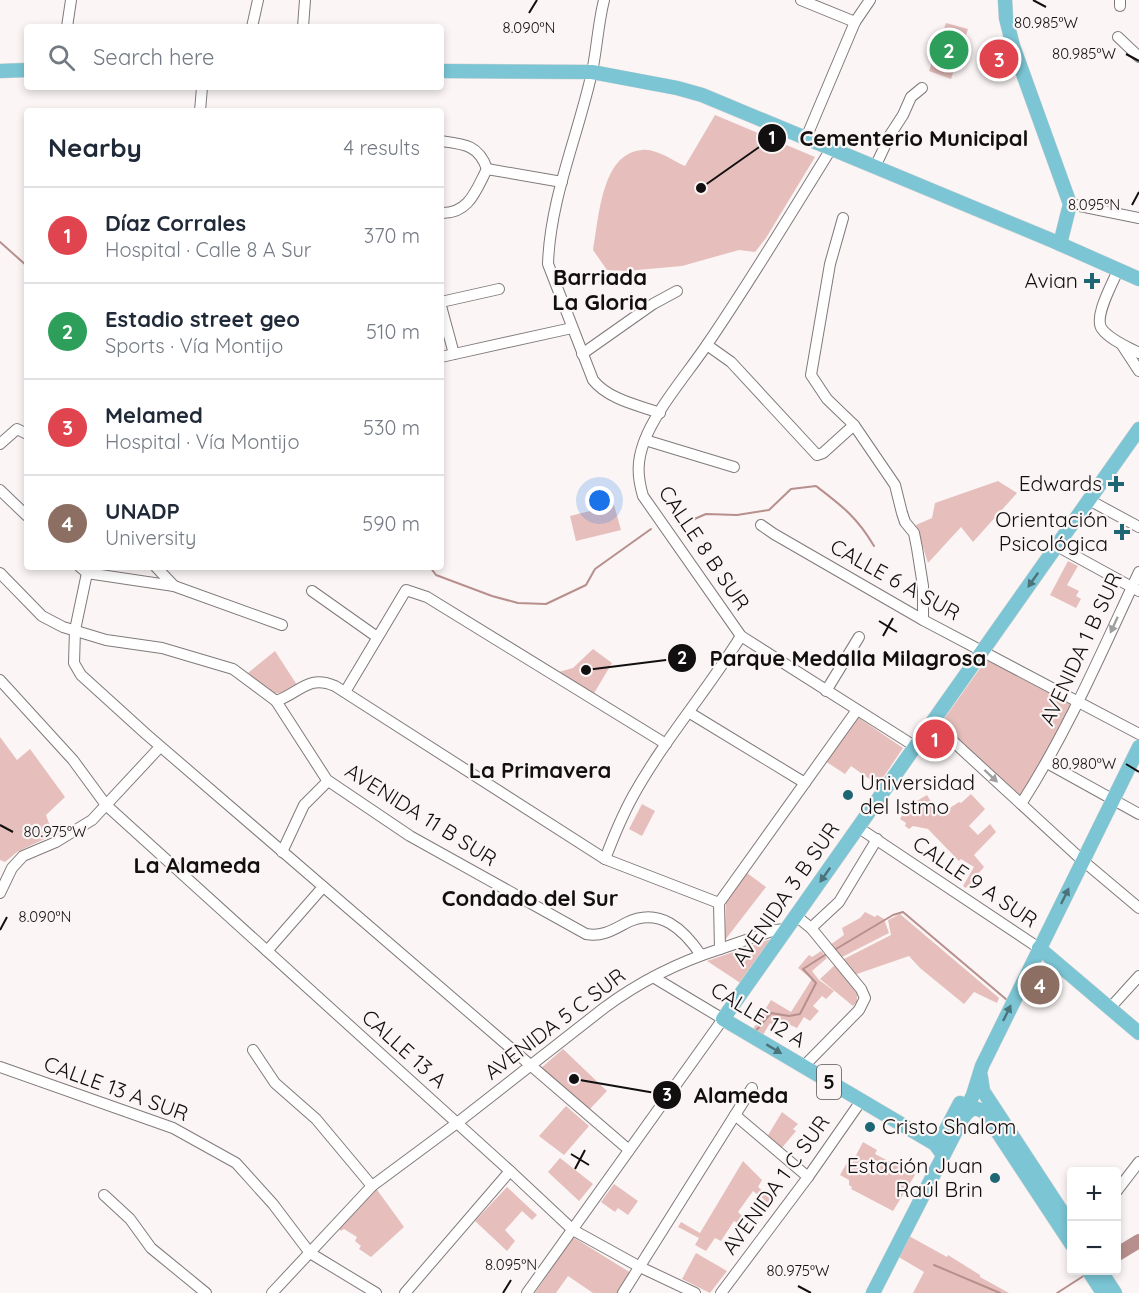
<!DOCTYPE html>
<html lang="en">
<head>
<meta charset="utf-8">
<style>
  :root { --surface:#fff; --page:#f6f6f7; --text:#1f2937; --muted:#747a83; --line:#e0e1e3; --accent:#1f6675 }
  body { margin:0; font-family:Quicksand,sans-serif; background:var(--page); color:var(--text) }
  .controls { position:absolute; right:18px; bottom:18px; display:grid; overflow:hidden; border-radius:6px; box-shadow:0 3px 9px #0003 }
  .controls button { width:54px; height:54px; display:grid; place-items:center; padding:0; border:0; border-bottom:2px solid var(--line); background:var(--surface); color:var(--text); font:30px sans-serif }
  .you { position:absolute; left:600px; top:501px; width:21px; height:21px; margin:-15px; border:4px solid #fff; border-radius:50%; background:#1a73e8; box-shadow:0 0 0 9px #1a73e833 }
  .badge { display:grid; place-items:center; width:39px; height:39px; border-radius:50%; background:var(--accent); color:#fff; font-size:20px; font-weight:700 }
  .pin { position:absolute; translate:-50% -50%; border:3px solid #fff; box-shadow:0 2px 6px #0006 }
  .list { margin:0; padding:0; list-style:none }
  h2 { display:flex; justify-content:space-between; align-items:center; height:78px; margin:0; padding:0 24px; font-size:26px }
  h2 small { font-size:20px; font-weight:400; color:var(--muted) }
  .list li { display:grid; grid-template-columns:39px 1fr auto; gap:18px; align-items:center; box-sizing:border-box; height:96px; padding:0 24px; border-top:2px solid var(--line) }
  .list b { display:block; font-size:22px; white-space:nowrap }
  .list p { margin:0; font-size:20px; white-space:nowrap; color:var(--muted) }
  .list em { font-size:20px; font-style:normal; color:var(--muted) }
  .icon { flex:none; width:33px; height:33px; fill:none; stroke:currentColor; stroke-width:2; stroke-linecap:round; stroke-linejoin:round }
  .map { position:relative; flex:none; width:1139px; height:1293px; overflow:hidden }
  .search { position:absolute; background:var(--surface); box-shadow:0 3px 9px #0003; left:24px; top:24px; width:420px; height:66px; display:flex; align-items:center; gap:15px; box-sizing:border-box; padding:0 21px; border-radius:6px; color:var(--muted); font-size:22px }
  .panel { position:absolute; background:var(--surface); box-shadow:0 3px 9px #0003; left:24px; top:108px; width:420px; height:462px; border-radius:6px }
  .map>svg:first-child { display:block }
  .green { fill:#e6bfbc }
  .lines { fill:none; stroke-linecap:round; stroke-linejoin:round }
  .stream { stroke:#b78f8c; stroke-width:2 }
  .river { stroke:#b78f8c; stroke-width:14 }
  .minor-casing { stroke:#807b7a; stroke-width:12 }
  .major-casing { stroke:#d4d4d4; stroke-width:15 }
  .minor { stroke:#fff; stroke-width:10 }
  .major { stroke:#7bc5d4; stroke-width:14 }
  .oneway { fill:#4b737b }
  .oneway2 { fill:#a09f9f }
  .ticks { fill:none; stroke:#110f0f; stroke-width:2 }
  .poi-dot { fill:#1f6675; stroke:#fbf5f5; stroke-width:2 }
  .labels { text-anchor:middle; stroke-width:4.5; stroke-linejoin:round; paint-order:stroke }
  .shield { fill:#fbf5f5; stroke:#575454; stroke-width:1.5 }
  .shield-label { font-size:20px; font-weight:bold; fill:#110f0f }
  .poi-label { font-size:21px; fill:#110f0f; stroke:#fbf5f5; text-anchor:end }
  .street-label { font-size:21px; fill:#110f0f; stroke:#fbf5f5 }
  .neighbourhood-label { font-size:22px; font-weight:bold; fill:#110f0f; stroke:#fbf5f5 }
  .ticks-label { font-size:15px; text-anchor:middle; fill:#110f0f; stroke:#fbf5f5; stroke-width:4.5; stroke-linejoin:round; paint-order:stroke }
  .leader { fill:none; stroke:#110f0f; stroke-width:2 }
  .callout-dot { fill:#110f0f; stroke:#fbf5f5; stroke-width:2 }
  .mark-label { font-size:18px; text-anchor:middle; font-weight:bold; fill:#fff }
  .callout-label { font-size:22px; text-anchor:middle; font-weight:bold; fill:#110f0f; stroke:#fbf5f5; stroke-width:4.5; stroke-linejoin:round; paint-order:stroke }
</style>
</head>
<body>
<div class="map">
<svg width="1139" height="1293" viewBox="0 0 1139 1293">
  <rect width="100%" height="100%" fill="#fbf5f5"/>
  <g class="green">
    <path d="M946 23 968 29 951 79 929 71Z"/>
    <path d="M715 115 815 157 766 238 755 252 739 250 682 266 626 271 607 270 593 250C599 219 601 153 642 150 656 148 673 161 685 166Z"/>
    <path d="M998 481 1017 493 973 542 961 527 928 563 916 525 932 518 935 503Z"/>
    <path d="M614 505 621 530 576 541 570 516Z"/>
    <path d="M1068 561 1078 566 1067 585 1079 591 1076 596 1081 599 1076 608 1050 595Z"/>
    <path d="M593 649 612 663 593 695 555 673 573 668Z"/>
    <path d="M275 651 297 685 284 692 274 694 248 673Z"/>
    <path d="M986 660 1073 705 1043 762 1020 796 941 723Z"/>
    <path d="M856 716 903 748 878 785 851 766 845 774 825 761Z"/>
    <path d="M0 737 17 760 30 749 65 797 46 815 53 835 17 852 5 862 0 860Z"/>
    <path d="M971 794 985 809 969 826 978 835 990 824 996 832 974 855 984 867 966 888 963 886 974 867 961 859 959 861 928 829 913 826 909 829 905 826 906 823 900 819 904 812 903 809 927 795 939 815 959 802 961 803Z"/>
    <path d="M642 804 655 811 642 836 629 829Z"/>
    <path d="M747 873 766 887 725 940 726 901Z"/>
    <path d="M865 912 875 917 877 915 884 919 889 933 840 958 830 945 844 935 842 928 860 918Z"/>
    <path d="M900 914 999 998 997 1003 974 992 964 1004 920 968 909 956 854 975 842 960 891 935 888 920Z"/>
    <path d="M774 938 742 984 707 961Z"/>
    <path d="M821 951 827 958 812 971 819 980 834 991 826 999 822 996 813 1006 819 1011 810 1021 804 1017 797 1028 777 1019 773 1025 770 1023 763 1035 753 1029 771 1000 791 1012 812 979 798 968 809 955 812 957Z"/>
    <path d="M836 964 852 984 857 995V1002L853 1006 820 979Z"/>
    <path d="M563 1049 607 1091 588 1111 541 1068Z"/>
    <path d="M566 1106 589 1126 564 1155 539 1136Z"/>
    <path d="M782 1112 798 1124 793 1129 796 1131 781 1149 767 1137Z"/>
    <path d="M863 1142 877 1150 875 1154 915 1175 893 1211 851 1189 852 1187 849 1185V1180L840 1175 848 1161 852 1163Z"/>
    <path d="M560 1158 593 1184 579 1201 548 1172Z"/>
    <path d="M743 1161 762 1180 758 1187 774 1200 771 1205 753 1191 738 1212 744 1218 739 1224 734 1221 721 1241 715 1238 706 1251 695 1245 699 1238 678 1227 681 1222 700 1233Z"/>
    <path d="M614 1184 638 1201 628 1215 618 1208 615 1212 601 1202Z"/>
    <path d="M375 1187 404 1227 371 1257 359 1249 361 1246 355 1241 357 1237 344 1229 341 1231 337 1226Z"/>
    <path d="M507 1187 537 1215 532 1220 522 1211 505 1230 515 1241 507 1251 475 1221Z"/>
    <path d="M909 1236 947 1257 948 1255 980 1275V1277L1009 1293H913L924 1272 897 1256Z"/>
    <path d="M573 1237 631 1273 617 1293H593L568 1276 556 1293H535Z"/>
    <path d="M696 1253 727 1271 710 1293 682 1279Z"/>
  </g>
  <g class="lines">
    <g class="stream">
      <path d="M0 242 27 266"/>
      <path d="M685 523 706 514 737 515 769 510 791 489 816 486C842 506 857 517 874 546"/>
      <path d="M430 567 436 575 492 596 518 603 546 604 586 585 595 569 651 529"/>
      <path d="M836 949 893 915 903 912 1007 1000"/>
      <path d="M754 1033 771 1013 789 1016 800 1014 816 983 803 969 825 955"/>
      <path d="M934 1265 1000 1293"/>
      <path d="M1057 1293 1085 1275"/>
    </g>
    <path class="river" d="M1116 1255 1139 1241"/>
    <g class="minor-casing">
      <g id="minor">
        <path d="M604 0C598 24 597 48 592 72 578 136 550 199 548 264L593 380C608 399 637 405 660 413"/>
        <path d="M801 0 855 22"/>
        <path d="M1120 0V6"/>
        <path d="M67 27 71 0"/>
        <path d="M252 27 258 0"/>
        <path d="M303 27 305 0"/>
        <path d="M1118 37 1139 57"/>
        <path d="M200 111 202 87"/>
        <path d="M806 138 855 22 870 0"/>
        <path d="M441 141C464 144 479 145 487 169"/>
        <path d="M831 149C790 215 750 282 706 346 687 374 655 411 644 442 637 461 637 476 643 496L741 636 916 747"/>
        <path d="M875 167 890 135 903 115 911 97 922 88"/>
        <path d="M1070 204 1139 218"/>
        <path d="M441 213C469 214 476 190 487 169L562 182"/>
        <path d="M843 218 830 264 811 375 827 399 854 425 895 485 902 513 905 522 914 533 917 548 923 586V620"/>
        <path d="M1118 270C1113 283 1093 317 1102 329 1110 340 1128 347 1139 353"/>
        <path d="M441 302 499 289"/>
        <path d="M441 306 454 354"/>
        <path d="M707 345 731 362 817 455 823 453 854 425"/>
        <path d="M1122 345 1139 371"/>
        <path d="M582 354 653 304 677 291"/>
        <path d="M441 357 572 328"/>
        <path d="M645 440 734 467"/>
        <path d="M0 444 17 429 27 434"/>
        <path d="M0 490 27 516"/>
        <path d="M1089 500 1139 527"/>
        <path d="M761 525 774 534 923 620 1139 734"/>
        <path d="M1057 546 1139 591"/>
        <path d="M80 567 87 573 174 586 282 625"/>
        <path d="M156 567 174 586"/>
        <path d="M0 573 42 616 63 627 106 640 162 648 233 669 276 701 327 780 410 836 586 934C602 937 613 930 626 923 660 906 684 930 701 955"/>
        <path d="M87 573 75 630 74 663 81 675 146 734 629 1150"/>
        <path d="M312 591 377 637"/>
        <path d="M0 680 73 760 106 805 510 1171 573 1230 640 1267 695 1293"/>
        <path d="M826 691 859 637"/>
        <path d="M345 692 406 590 427 597 666 744"/>
        <path d="M276 701C300 693 308 674 335 686L605 859 719 903"/>
        <path d="M690 713 805 783"/>
        <path d="M933 723 1082 860 1139 908"/>
        <path d="M1047 763 1139 814"/>
        <path d="M1021 804C1068 731 1102 651 1139 572"/>
        <path d="M859 828 1039 948"/>
        <path d="M282 852 304 805 328 781"/>
        <path d="M605 859C613 838 622 816 633 796 664 740 707 691 741 636"/>
        <path d="M0 893 12 868 23 856 56 842 92 820 160 747"/>
        <path d="M796 916 811 928 861 989 865 998 859 1010 804 1066"/>
        <path d="M811 928 839 902 877 839"/>
        <path d="M720 949 775 930 787 929"/>
        <path d="M267 951 323 887"/>
        <path d="M1110 1008 1139 976"/>
        <path d="M253 1050 275 1083 316 1119 372 1186"/>
        <path d="M0 1067 173 1128 236 1163 273 1204 310 1253 376 1293"/>
        <path d="M735 1115 808 1177"/>
        <path d="M1116 1192 1139 1162"/>
        <path d="M104 1195 130 1219 151 1248 206 1293"/>
        <path d="M272 1293 372 1186 457 1123 604 1008C639 982 679 962 720 949L719 903 857 710"/>
        <path d="M405 1293 510 1171"/>
        <path d="M527 1293 723 1019 653 977"/>
        <path d="M623 1293 752 1088"/>
        <path d="M721 1293 808 1177 861 1101"/>
      </g>
    </g>
    <g class="major-casing">
      <g id="major">
        <path d="M1005 0 1006 18 1013 46 1070 204 1060 244"/>
        <path d="M0 71 27 70"/>
        <path d="M441 71 592 72 677 88 702 95 1051 240 1139 279"/>
        <path d="M1039 948 1139 1033"/>
        <path d="M981 1077 983 1091 1072 1227"/>
        <path d="M963 1118C969 1109 976 1105 985 1113L1072 1245"/>
        <path d="M935 1144 940 1141 960 1103"/>
        <path d="M940 1151 935 1144 723 1019 1139 429"/>
        <path d="M1088 1270 1103 1293"/>
        <path d="M1100 1270 1115 1293"/>
        <path d="M873 1293 960 1123 973 1095 982 1066 1139 747"/>
      </g>
    </g>
    <use href="#minor" class="minor"/>
    <use href="#major" class="major"/>
  </g>
  <defs><path id="oneway-solid" d="M-6-.8H1V-3.2L6.5 0L1 3.2V.8H-6Z" transform="scale(1.5)"/></defs>
  <g class="oneway">
    <use href="#oneway-solid" transform="translate(1033 580) rotate(125)"/>
    <use href="#oneway-solid" transform="translate(825 875) rotate(125)"/>
    <use href="#oneway-solid" transform="translate(1065 896) rotate(-64)"/>
    <use href="#oneway-solid" transform="translate(1007 1013) rotate(-64)"/>
    <use href="#oneway-solid" transform="translate(774 1049) rotate(31)"/>
  </g>
  <g class="oneway2">
    <use href="#oneway-solid" transform="translate(1114 625) rotate(115)"/>
    <use href="#oneway-solid" transform="translate(991 776) rotate(43)"/>
  </g>
  <path class="ticks" d="M1033 0 1046 7M529 13 537 0M1126 54 1139 61M1132 205 1139 192M879 621 897 632M883 636 893 618M1126 764 1139 772M0 825 13 832M0 930 7 917M571 1154 589 1165M575 1169 585 1150M798 1286 811 1293M503 1293 511 1280"/>
  <g class="poi-dot">
    <path d="M1089 272h6v6h6v6h-6v6h-6v-6h-6v-6h6z"/>
    <path d="M1113 475h6v6h6v6h-6v6h-6v-6h-6v-6h6z"/>
    <path d="M1119 523h6v6h6v6h-6v6h-6v-6h-6v-6h6z"/>
    <circle cx="848" cy="795" r="6"/>
    <circle cx="870" cy="1127" r="6"/>
    <circle cx="995" cy="1178" r="6"/>
  </g>
  <g class="labels">
    <rect class="shield" x="817" y="1065" width="24" height="34" rx="4.5"/>
    <g class="shield-label">
      <text x="829" y="1089">5</text>
    </g>
    <g class="poi-label">
      <text x="1078" y="288">Avian</text>
      <text x="1102" y="491">Edwards</text>
      <text x="1108" y="527">Orientación<tspan x="1108" dy="24">Psicológica</tspan></text>
      <text x="860" y="790" text-anchor="start">Universidad<tspan x="860" dy="24">del Istmo</tspan></text>
      <text x="882" y="1134" text-anchor="start">Cristo Shalom</text>
      <text x="983" y="1173">Estación Juan<tspan x="983" dy="24">Raúl Brin</tspan></text>
    </g>
    <g class="street-label">
      <text transform="translate(704 548) rotate(56)" y="7">CALLE 8 B SUR</text>
      <text transform="translate(895 580) rotate(29)" y="7">CALLE 6 A SUR</text>
      <text transform="translate(1081 649) rotate(-65)" y="7">AVENIDA 1 B SUR</text>
      <text transform="translate(421 815) rotate(32)" y="7">AVENIDA 11 B SUR</text>
      <text transform="translate(975 882) rotate(34)" y="7">CALLE 9 A SUR</text>
      <text transform="translate(786 894) rotate(-55)" y="7">AVENIDA 3 B SUR</text>
      <text transform="translate(758 1015) rotate(31)" y="7">CALLE 12 A</text>
      <text transform="translate(555 1024) rotate(-37)" y="7">AVENIDA 5 C SUR</text>
      <text transform="translate(404 1049) rotate(42)" y="7">CALLE 13 A</text>
      <text transform="translate(116 1089) rotate(20)" y="7">CALLE 13 A SUR</text>
      <text transform="translate(776 1185) rotate(-54)" y="7">AVENIDA 1 C SUR</text>
    </g>
    <g class="neighbourhood-label">
      <text x="600" y="285">Barriada<tspan x="600" dy="25">La Gloria</tspan></text>
      <text x="540" y="778">La Primavera</text>
      <text x="197" y="873">La Alameda</text>
      <text x="530" y="906">Condado del Sur</text>
    </g>
  </g>
  <g class="ticks-label">
    <text x="1046" y="28">80.985°W</text>
    <text x="529" y="33">8.090°N</text>
    <text x="1084" y="59">80.985°W</text>
    <text x="1094" y="210">8.095°N</text>
    <text x="1084" y="769">80.980°W</text>
    <text x="55" y="837">80.975°W</text>
    <text x="45" y="922">8.090°N</text>
    <text x="511" y="1270">8.095°N</text>
    <text x="798" y="1276">80.975°W</text>
  </g>
  <path class="leader" d="M701 188L772 138M586 670L682 658M574 1079L667 1095"/>
  <g class="callout-dot">
    <circle cx="701" cy="188" r="6"/>
    <circle cx="586" cy="670" r="6"/>
    <circle cx="574" cy="1079" r="6"/>
    <circle cx="772" cy="138" r="15"/>
    <circle cx="682" cy="658" r="15"/>
    <circle cx="667" cy="1095" r="15"/>
  </g>
  <g class="mark-label">
    <text x="772" y="144">1</text>
    <text x="682" y="664">2</text>
    <text x="667" y="1101">3</text>
  </g>
  <g class="callout-label">
    <text x="914" y="146">Cementerio Municipal</text>
    <text x="848" y="666">Parque Medalla Milagrosa</text>
    <text x="741" y="1103">Alameda</text>
  </g>
</svg>
<div class="controls">
<button>+</button>
<button>−</button>
</div>
<div class="you"></div>
<div class="pin badge" style="left:935px;top:739px;background:#e0444e">1</div>
<div class="pin badge" style="left:949px;top:50px;background:#2e9e5b">2</div>
<div class="pin badge" style="left:999px;top:59px;background:#e0444e">3</div>
<div class="pin badge" style="left:1040px;top:985px;background:#8d6e63">4</div>
<div class="search"><svg class="icon" aria-label="search" viewBox="0 0 24 24"><circle cx="10" cy="10" r="6"/><path d="M15 15l6 6"/></svg>Search here</div>
<section class="panel">
<h2>Nearby<small>4 results</small></h2>
<ul class="list">
<li><span class="badge" style="background:#e0444e">1</span><div><b>Díaz Corrales</b><p>Hospital · Calle 8 A Sur</p></div><em>370 m</em></li>
<li><span class="badge" style="background:#2e9e5b">2</span><div><b>Estadio street geo</b><p>Sports · Vía Montijo</p></div><em>510 m</em></li>
<li><span class="badge" style="background:#e0444e">3</span><div><b>Melamed</b><p>Hospital · Vía Montijo</p></div><em>530 m</em></li>
<li><span class="badge" style="background:#8d6e63">4</span><div><b>UNADP</b><p>University</p></div><em>590 m</em></li>
</ul>
</section>
</div>
</body>
</html>
